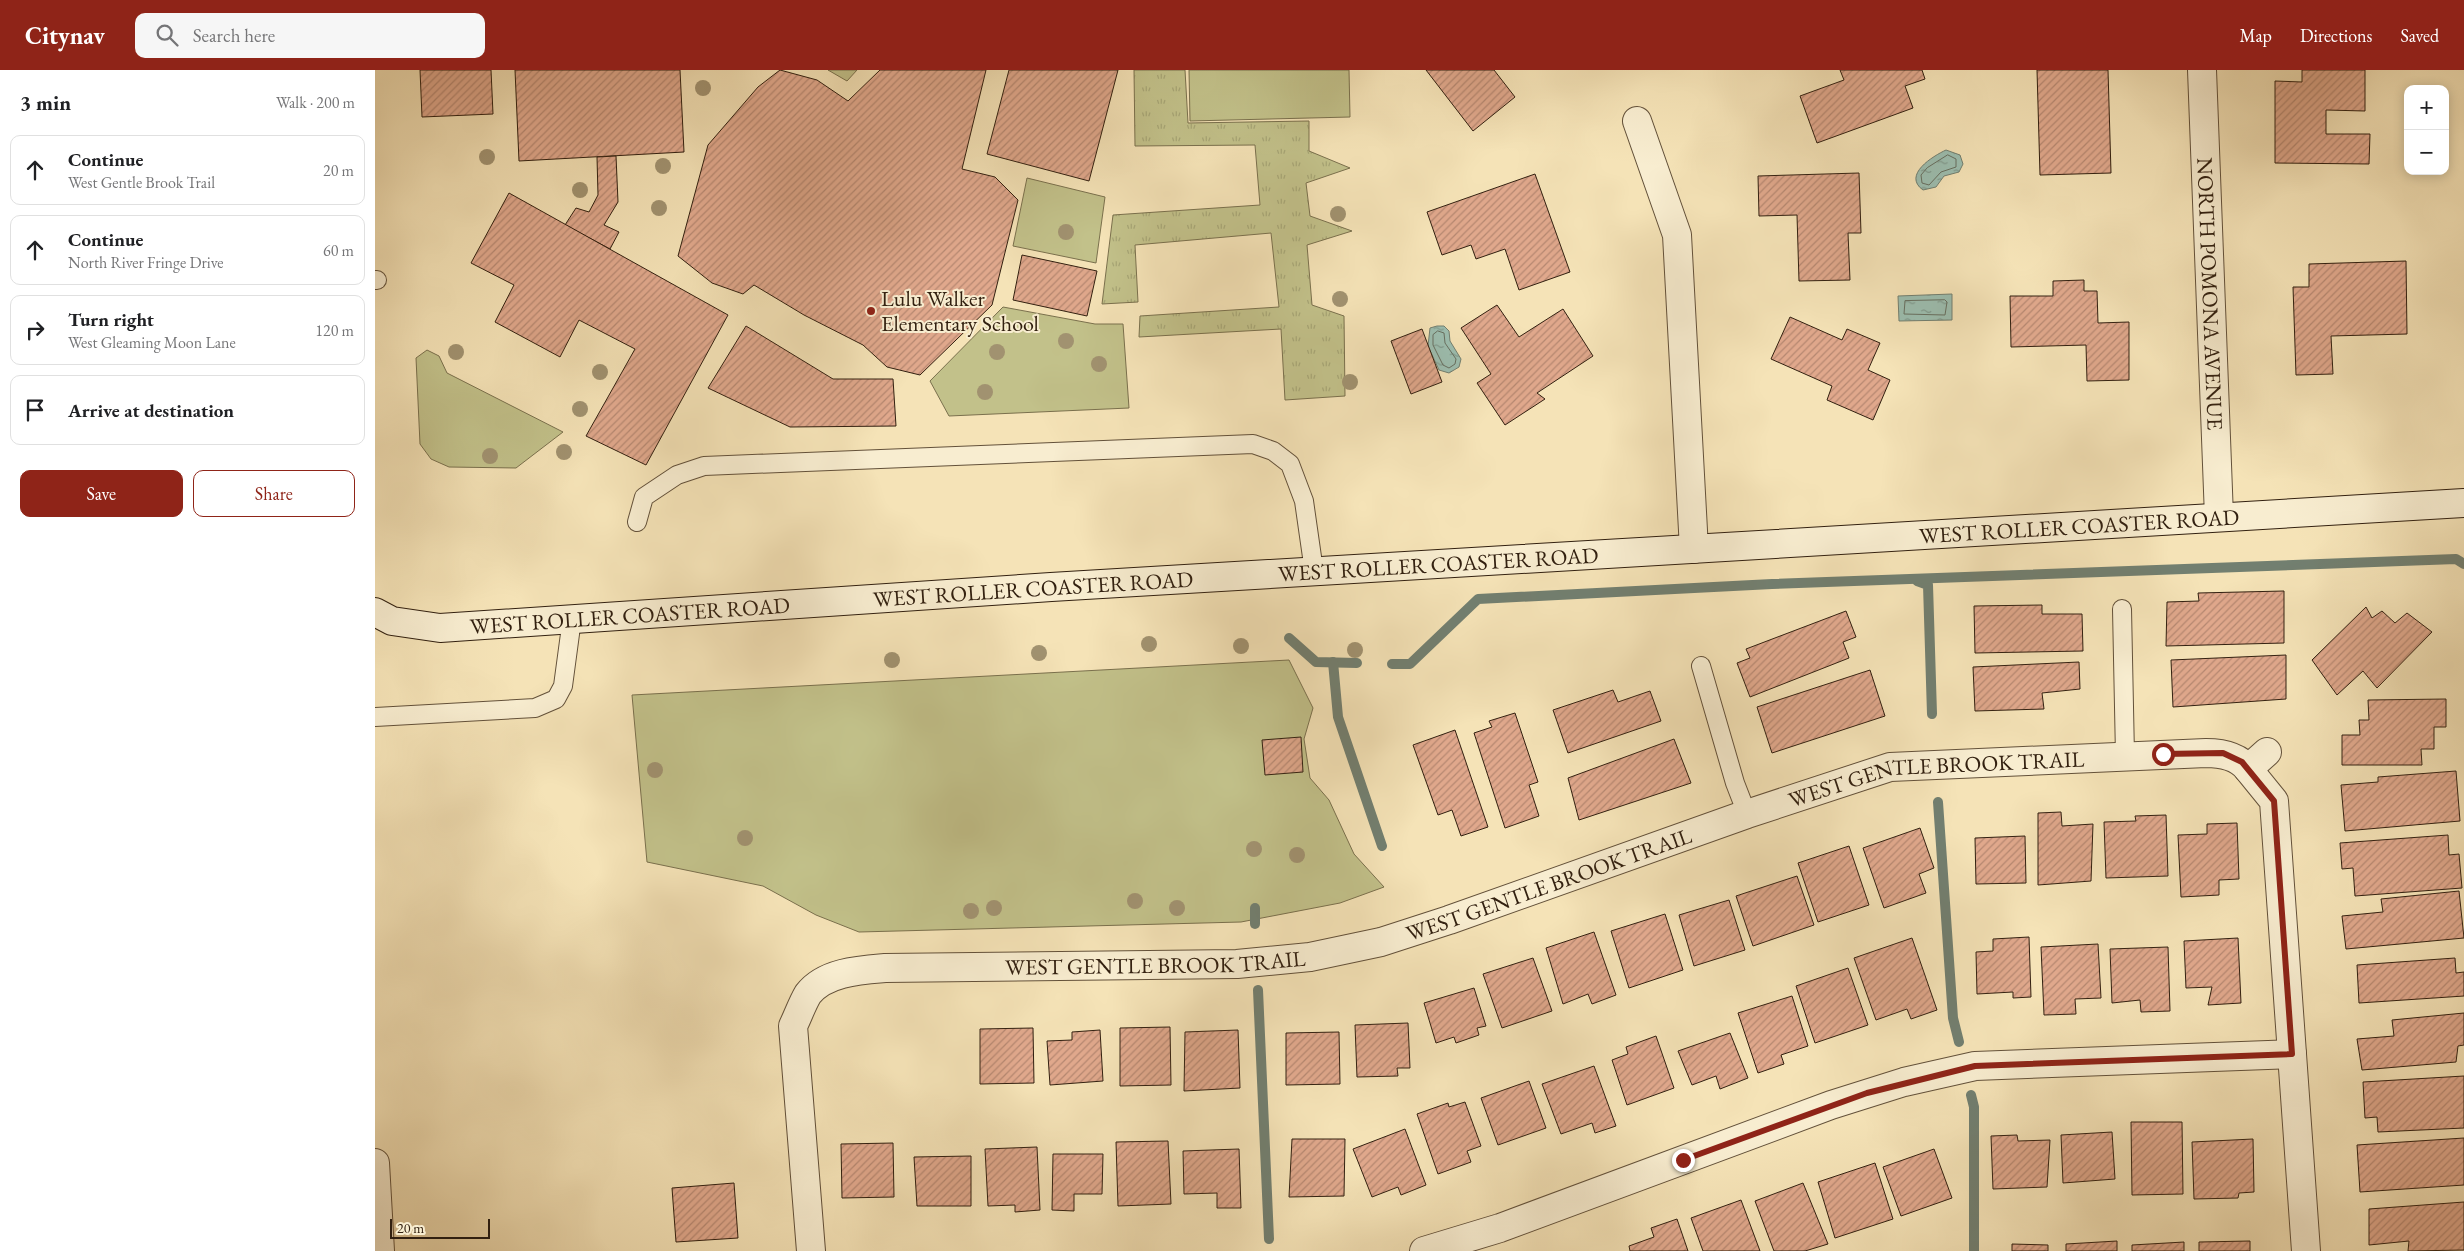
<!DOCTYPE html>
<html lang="en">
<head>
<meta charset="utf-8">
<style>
  :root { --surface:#fff; --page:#f6f6f6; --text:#202124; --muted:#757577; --line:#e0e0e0; --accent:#8f2418 }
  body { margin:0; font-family:"EB Garamond",serif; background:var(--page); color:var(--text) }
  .controls { position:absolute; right:15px; top:15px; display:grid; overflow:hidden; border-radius:10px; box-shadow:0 2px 12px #0003 }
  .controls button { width:45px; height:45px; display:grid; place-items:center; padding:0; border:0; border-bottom:1px solid var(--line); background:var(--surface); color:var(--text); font:25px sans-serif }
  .scale { position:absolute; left:15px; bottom:12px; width:100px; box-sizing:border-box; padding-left:5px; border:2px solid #322010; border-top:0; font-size:14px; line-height:18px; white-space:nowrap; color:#322010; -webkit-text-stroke:4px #f8edd0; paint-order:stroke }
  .stop { position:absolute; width:15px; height:15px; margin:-11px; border:4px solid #8f2418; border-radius:50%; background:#fff }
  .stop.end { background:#8f2418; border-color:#fff; box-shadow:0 1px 5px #0008 }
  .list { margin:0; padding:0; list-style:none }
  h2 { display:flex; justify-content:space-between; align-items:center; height:65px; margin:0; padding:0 20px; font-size:21px }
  h2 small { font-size:16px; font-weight:400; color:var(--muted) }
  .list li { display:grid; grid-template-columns:32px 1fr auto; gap:15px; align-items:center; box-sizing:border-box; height:70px; margin:0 10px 10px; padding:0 10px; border:1px solid var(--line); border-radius:10px }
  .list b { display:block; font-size:19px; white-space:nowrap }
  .list p { margin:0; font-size:16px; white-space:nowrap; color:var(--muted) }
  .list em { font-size:16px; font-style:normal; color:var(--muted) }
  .actions { display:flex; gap:10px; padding:15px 20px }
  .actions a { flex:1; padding:11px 0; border:1px solid var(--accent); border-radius:10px; text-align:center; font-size:18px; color:var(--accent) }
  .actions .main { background:var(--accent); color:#fff }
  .icon { flex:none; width:28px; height:28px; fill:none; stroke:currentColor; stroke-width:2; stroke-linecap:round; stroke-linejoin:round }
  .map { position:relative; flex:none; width:2089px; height:1181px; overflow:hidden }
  header { display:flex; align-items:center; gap:30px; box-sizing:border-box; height:70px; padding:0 25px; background:var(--accent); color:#fff }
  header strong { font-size:24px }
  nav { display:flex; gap:28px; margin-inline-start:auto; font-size:18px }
  .search { width:350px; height:45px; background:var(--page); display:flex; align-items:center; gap:12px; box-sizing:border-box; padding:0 18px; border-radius:10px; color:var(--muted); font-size:19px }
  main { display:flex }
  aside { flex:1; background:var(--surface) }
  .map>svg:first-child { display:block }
  .grass { fill:url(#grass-tufts); stroke:#7a704d }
  .park { fill:#c2c18a; stroke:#7a704d }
  .water { fill:url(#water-ripples); stroke:#727f70 }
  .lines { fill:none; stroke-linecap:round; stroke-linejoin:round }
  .shore { stroke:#676f60; stroke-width:1 }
  .stream { stroke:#727f70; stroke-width:10 }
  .building { fill:url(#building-hatch); stroke:#322010 }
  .lane-casing { stroke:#63513a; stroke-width:20 }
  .street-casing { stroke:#63513a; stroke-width:30 }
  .secondary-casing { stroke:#322010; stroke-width:30 }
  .lane { stroke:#f8edd0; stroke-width:18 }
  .street { stroke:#f8edd0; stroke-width:28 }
  .secondary { stroke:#f8edd0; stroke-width:28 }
  .tree { fill:#a19270 }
  .route { stroke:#8f2418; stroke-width:6 }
  .poi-dot { fill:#8f2418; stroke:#f8edd0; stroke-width:2 }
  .labels { text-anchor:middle; stroke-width:4; stroke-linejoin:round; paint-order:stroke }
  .street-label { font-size:22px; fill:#322010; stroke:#f8edd0 }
  .poi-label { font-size:22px; fill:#322010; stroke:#f8edd0; text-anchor:start }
</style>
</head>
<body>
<header>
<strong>Citynav</strong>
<div class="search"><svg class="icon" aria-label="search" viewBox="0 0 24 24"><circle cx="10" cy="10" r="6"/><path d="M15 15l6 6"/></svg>Search here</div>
<nav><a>Map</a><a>Directions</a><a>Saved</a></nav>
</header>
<main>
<aside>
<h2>3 min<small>Walk · 200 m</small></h2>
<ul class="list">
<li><svg class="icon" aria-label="ahead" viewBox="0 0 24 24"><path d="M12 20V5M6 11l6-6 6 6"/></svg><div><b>Continue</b><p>West Gentle Brook Trail</p></div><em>20 m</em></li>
<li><svg class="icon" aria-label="ahead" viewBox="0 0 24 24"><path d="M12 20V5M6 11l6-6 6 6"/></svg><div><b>Continue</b><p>North River Fringe Drive</p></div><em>60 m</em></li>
<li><svg class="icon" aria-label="right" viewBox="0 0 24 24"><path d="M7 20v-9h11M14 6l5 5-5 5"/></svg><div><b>Turn right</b><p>West Gleaming Moon Lane</p></div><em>120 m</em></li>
<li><svg class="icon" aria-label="arrive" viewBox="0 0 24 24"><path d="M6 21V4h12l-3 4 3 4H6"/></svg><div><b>Arrive at destination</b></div></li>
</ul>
<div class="actions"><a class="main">Save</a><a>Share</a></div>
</aside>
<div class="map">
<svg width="2089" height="1181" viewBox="0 0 2089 1181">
  <defs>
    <pattern id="grass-tufts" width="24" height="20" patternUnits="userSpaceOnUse" patternTransform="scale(1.25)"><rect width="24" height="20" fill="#c2c18a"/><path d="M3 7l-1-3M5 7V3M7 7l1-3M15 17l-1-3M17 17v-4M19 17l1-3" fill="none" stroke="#a7a676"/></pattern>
    <pattern id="water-ripples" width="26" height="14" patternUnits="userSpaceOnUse" patternTransform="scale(1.25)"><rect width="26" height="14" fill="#9cbeb0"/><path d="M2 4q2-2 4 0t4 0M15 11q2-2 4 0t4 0" fill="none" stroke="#809a8e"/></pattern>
    <pattern id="building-hatch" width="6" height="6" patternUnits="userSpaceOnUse" patternTransform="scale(1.25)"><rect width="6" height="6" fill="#e0a88c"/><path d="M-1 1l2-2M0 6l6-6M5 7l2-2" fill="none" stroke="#b68871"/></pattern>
  </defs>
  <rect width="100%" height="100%" fill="#f5e3b7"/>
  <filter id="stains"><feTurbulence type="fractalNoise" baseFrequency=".004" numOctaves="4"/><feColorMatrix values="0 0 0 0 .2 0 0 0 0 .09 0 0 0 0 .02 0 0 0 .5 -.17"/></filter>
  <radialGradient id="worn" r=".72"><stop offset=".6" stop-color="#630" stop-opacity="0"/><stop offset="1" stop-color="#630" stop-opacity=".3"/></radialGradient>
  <path class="grass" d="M759 0H810L813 53 934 51V81L975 98 931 113 935 146 977 161 932 175 937 235 969 246 970 326 910 330 906 259 764 267 765 246 904 237 896 163 760 175 763 232 727 234 738 145 885 135 880 75 760 76Z"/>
  <g class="park">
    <path d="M453 0H482L472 11Z"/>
    <path d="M814 0H974L975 47 815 51Z"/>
    <path d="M652 108 730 127 721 193 638 176Z"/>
    <path d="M628 237 720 254H748L754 338 574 346 555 311Z"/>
    <path d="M52 280 64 286 72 303 188 362 141 398 74 397 56 389 45 374 41 288Z"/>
    <path d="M914 590 938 638 929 669 935 708 954 730 979 784 1009 817 965 833 866 852 484 862 441 845 388 816 272 792 257 625Z"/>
  </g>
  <g class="water">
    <path d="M1571 80 1585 85 1588 94 1584 102 1569 106 1561 117 1548 120C1527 105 1558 86 1571 80Z"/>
    <path d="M1577 224V250L1524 251 1523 226Z"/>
    <path d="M1062 256H1069L1074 261 1075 271 1086 289 1084 297 1074 303 1064 300 1053 276 1055 258Z"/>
  </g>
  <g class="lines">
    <g class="shore">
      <path d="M1573 85 1581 89V97L1566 102 1554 115 1547 113 1546 105 1552 98Z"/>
      <path d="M1570 230 1572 232 1570 245 1529 244 1530 231Z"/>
      <path d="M1063 261 1069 263 1070 273 1081 289 1080 294 1074 298 1068 295 1058 275V265Z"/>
    </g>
    <g class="stream">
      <path d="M1542 511 1553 515 1557 644"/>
      <path d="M914 568 941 592 982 593"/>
      <path d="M958 592 963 647 1007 776"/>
      <path d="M1017 594H1035L1103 529 1397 514 2081 489 2089 494"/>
      <path d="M1563 732 1578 948 1584 972"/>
      <path d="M880 838V854"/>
      <path d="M883 920 894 1169"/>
      <path d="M1596 1025 1599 1037V1181"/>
    </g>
  </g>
  <g class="building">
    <path d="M45 0H116L118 44 47 47Z"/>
    <path d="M140 0H305L309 82 144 91Z"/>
    <path d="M405 0 442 10 473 31 505 0H611L587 99 620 107 643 130 617 235 545 305 512 297 488 275 429 245 379 215 368 224 337 213 303 186 333 75 383 17Z"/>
    <path d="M634 0H743L714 111 612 84Z"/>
    <path d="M1051 0H1119L1140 27 1098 61Z"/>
    <path d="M1465 0H1547L1550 9 1530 16 1538 38 1442 73 1425 26 1469 10Z"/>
    <path d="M1662 0H1733L1736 103 1665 105Z"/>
    <path d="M1927 0H1990V41L1951 40V64H1995L1994 94 1900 93V11L1927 12Z"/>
    <path d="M241 86 243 132 229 155 244 162 235 179 190 155 201 138 214 142 223 125 222 87Z"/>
    <path d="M1484 103 1486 163H1473L1475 210 1424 211 1422 145 1384 146 1383 106Z"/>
    <path d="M1160 104 1195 202 1144 220 1130 179 1101 189 1096 175 1067 185 1052 142Z"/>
    <path d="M134 123 353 245 271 395 211 366 260 279 204 250 185 287 120 252 139 215 96 193Z"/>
    <path d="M647 185 722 201 712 246 638 230Z"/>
    <path d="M2031 191 2032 264 1956 266 1958 304 1921 305 1918 217H1934V194Z"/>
    <path d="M1709 210V221H1722L1723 253 1754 252V310L1712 311 1711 275 1636 277 1635 226H1678V211Z"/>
    <path d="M1122 235 1144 267 1188 239 1218 286 1162 323 1170 329 1130 355 1102 313 1116 304 1086 258Z"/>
    <path d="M1415 247 1467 270 1472 259 1505 273 1493 300 1515 310 1498 350 1452 330 1457 316 1396 289Z"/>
    <path d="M371 256 458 309H518L521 356 415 357 333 318Z"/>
    <path d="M1047 259 1067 312 1036 324 1016 271Z"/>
    <path d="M1909 521V573L1791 576 1792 532 1824 531 1823 523Z"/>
    <path d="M1667 535V544H1707L1708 581 1600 583 1599 536Z"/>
    <path d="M1991 537 1997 548 2007 541 2020 553 2032 543 2057 562 2002 618 1988 601 1962 625 1937 590Z"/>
    <path d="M1471 541 1481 567 1468 572 1474 588 1375 627 1362 593 1375 588 1371 579Z"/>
    <path d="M1911 585V629L1798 637 1796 590Z"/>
    <path d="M1704 592 1705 619 1667 623 1669 639 1600 641 1598 597Z"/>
    <path d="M1495 600 1510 646 1397 683 1382 637Z"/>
    <path d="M1238 620 1243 632 1275 621 1286 651 1193 683 1178 640Z"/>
    <path d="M2071 629V657H2059V679H2046L2047 695H1967V665H1985L1984 650H1994L1993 630Z"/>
    <path d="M1140 643 1163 712 1154 715 1164 746 1130 758 1099 663 1117 657 1114 651Z"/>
    <path d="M1080 660 1113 757 1086 766 1077 740 1063 745 1038 675Z"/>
    <path d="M926 667 928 702 890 705 887 670Z"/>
    <path d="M1299 669 1316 713 1204 750 1193 708Z"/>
    <path d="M2081 701 2085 751 1970 761 1966 715 2003 712V707Z"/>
    <path d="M1686 742 1687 756 1718 754 1716 811 1663 815V743Z"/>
    <path d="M1791 745 1793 806 1731 808 1729 752 1761 751 1760 746Z"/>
    <path d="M1862 753 1864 809 1844 810V825L1806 827 1803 765 1832 764V754Z"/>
    <path d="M1545 758 1559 798 1544 804 1551 823 1509 838 1488 778Z"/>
    <path d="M2073 765 2074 785 2084 784 2087 818 1980 826 1978 798 1967 799 1965 773Z"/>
    <path d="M1650 766 1651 813 1601 814 1600 768Z"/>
    <path d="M1474 776 1494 835 1443 852 1423 793Z"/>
    <path d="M1422 806 1439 855 1378 876 1361 826Z"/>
    <path d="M2084 821 2089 868 1971 879 1967 846 2008 842 2006 829Z"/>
    <path d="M1354 830 1370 880 1319 896 1304 845Z"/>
    <path d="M1290 844 1308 900 1254 918 1236 861Z"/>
    <path d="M1219 862 1241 925 1217 934 1213 924 1188 934 1171 878Z"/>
    <path d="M1654 867 1656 927 1638 928V922L1602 924 1601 882 1618 881V869Z"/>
    <path d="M1537 868 1562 940 1536 949 1532 939 1501 950 1479 888Z"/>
    <path d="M1863 868 1866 933 1833 935 1837 917 1811 918 1809 871Z"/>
    <path d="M1723 874 1726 928 1700 929 1701 944 1669 945 1666 877Z"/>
    <path d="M1793 877 1795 941 1766 942 1765 930 1737 933 1735 879Z"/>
    <path d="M1158 888 1177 941 1127 958 1108 904Z"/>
    <path d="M2080 888 2081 903 2089 902V926L1984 933 1982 895Z"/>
    <path d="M1473 898 1493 955 1440 973 1421 916Z"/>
    <path d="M1099 918 1111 956 1102 958 1104 965 1081 973 1079 967 1061 973 1049 933Z"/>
    <path d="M1417 926 1433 976 1406 985 1409 994 1383 1003 1363 943Z"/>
    <path d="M2089 943V975L2083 976 2081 992 1987 1000 1982 969 2019 966 2017 950Z"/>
    <path d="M1033 953 1035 998H1022L1023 1006 982 1007 980 955Z"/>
    <path d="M795 957 796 1015 745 1016V958Z"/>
    <path d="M658 958 659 1013 605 1014V959Z"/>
    <path d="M725 960 728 1011 675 1015 672 971 697 970V962Z"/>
    <path d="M863 960 865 1018 809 1021 810 962Z"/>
    <path d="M964 962 965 1014 911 1015V963Z"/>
    <path d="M1355 963 1373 1008 1345 1019 1341 1006 1317 1015 1303 981Z"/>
    <path d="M1281 966 1299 1018 1252 1035 1237 990 1253 984 1251 977Z"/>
    <path d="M1219 996 1241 1056 1220 1063 1217 1053 1186 1064 1167 1014Z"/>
    <path d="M2089 1006V1058L2003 1062 2002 1047 1990 1048 1988 1012Z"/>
    <path d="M1154 1011 1171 1058 1123 1075 1106 1028Z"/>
    <path d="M1090 1032 1106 1076 1092 1081 1096 1092 1063 1104 1042 1044 1073 1033 1074 1037Z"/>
    <path d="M1756 1052H1807L1808 1124 1757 1125Z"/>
    <path d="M1030 1059 1051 1115 1026 1125 1023 1117 997 1127 978 1079Z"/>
    <path d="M1737 1062 1740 1109 1688 1113 1686 1065Z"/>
    <path d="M1642 1065 1643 1071 1675 1070 1672 1117 1618 1119 1616 1066Z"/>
    <path d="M2089 1068V1115L1985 1122 1982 1075Z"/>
    <path d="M917 1069H970L969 1126 914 1127Z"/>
    <path d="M1878 1069 1879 1122 1864 1123 1863 1128 1819 1129 1817 1072Z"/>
    <path d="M793 1071 796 1134 743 1136 741 1072Z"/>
    <path d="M518 1073 519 1127 467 1128 466 1074Z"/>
    <path d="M662 1077 665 1140 640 1142V1135L613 1136 610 1079Z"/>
    <path d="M864 1079 866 1138H842V1123L809 1124 808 1081Z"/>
    <path d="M1559 1079 1577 1128 1526 1146 1508 1097Z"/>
    <path d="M678 1084H728L727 1124H699V1141L677 1140Z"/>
    <path d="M596 1086V1136H542L539 1087Z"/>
    <path d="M1500 1093 1518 1149 1460 1168 1443 1112Z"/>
    <path d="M359 1113 363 1168 301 1172 297 1118Z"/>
    <path d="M1428 1113 1453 1174 1430 1181H1399L1380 1131Z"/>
    <path d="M1366 1130 1385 1181H1328L1316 1148Z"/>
    <path d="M2089 1132V1180L2033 1181 2034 1171 1994 1175V1139Z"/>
    <path d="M1302 1149 1313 1181H1255L1254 1176 1279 1167 1276 1158Z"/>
    <path d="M1742 1171V1181H1691V1174Z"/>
    <path d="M1875 1171V1181H1824V1172Z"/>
    <path d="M1809 1172V1181H1757V1175Z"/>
    <path d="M1637 1174 1673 1175V1181H1637Z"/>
  </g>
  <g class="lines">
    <g class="lane-casing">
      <g id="lane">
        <path d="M0 210H2"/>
        <path d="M262 452 269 427 302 405 329 396 878 374 898 381 915 394 929 431 939 501"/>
        <path d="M1747 539 1750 686"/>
        <path d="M1326 596 1360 713 1372 744"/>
        <path d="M0 647 160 638 181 629 188 616 197 549"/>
      </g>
    </g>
    <g class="street-casing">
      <g id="street">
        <path id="s1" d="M1827 0 1844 447"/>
        <path d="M1262 51 1302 165 1319 479"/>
        <path d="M1873 699 1899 731 1931 1181"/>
        <path d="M0 1093 5 1181"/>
        <path id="s2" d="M436 1181 418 956C423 946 427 934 433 924 450 902 485 900 510 898L862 894 935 887 1006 872 1074 850 1372 744 1515 697 1831 683C1848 683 1863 686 1873 699L1892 682"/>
        <path d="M1049 1181 1125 1158 1456 1035 1529 1012 1600 996 1917 984"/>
      </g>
    </g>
    <g class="secondary-casing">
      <g id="secondary">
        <path id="s3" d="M0 542 17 551 65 558 676 517 2089 433"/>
      </g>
    </g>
    <use href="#lane" class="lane"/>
    <use href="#street" class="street"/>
    <use href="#secondary" class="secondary"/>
  </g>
  <g class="tree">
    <circle cx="328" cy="18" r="8"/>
    <circle cx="112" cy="87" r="8"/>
    <circle cx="288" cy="96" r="8"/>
    <circle cx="205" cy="120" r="8"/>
    <circle cx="284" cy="138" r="8"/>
    <circle cx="963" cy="144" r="8"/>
    <circle cx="691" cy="162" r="8"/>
    <circle cx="965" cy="229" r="8"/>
    <circle cx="691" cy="271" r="8"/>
    <circle cx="81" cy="282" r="8"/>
    <circle cx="622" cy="282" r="8"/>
    <circle cx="724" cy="294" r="8"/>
    <circle cx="225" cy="302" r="8"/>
    <circle cx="975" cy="312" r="8"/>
    <circle cx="610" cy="322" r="8"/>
    <circle cx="205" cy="339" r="8"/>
    <circle cx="189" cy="382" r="8"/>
    <circle cx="115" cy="386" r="8"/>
    <circle cx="774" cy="574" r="8"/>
    <circle cx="866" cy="576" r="8"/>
    <circle cx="980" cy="580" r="8"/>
    <circle cx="664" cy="583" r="8"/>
    <circle cx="517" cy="590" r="8"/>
    <circle cx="280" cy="700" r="8"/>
    <circle cx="370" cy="768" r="8"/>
    <circle cx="879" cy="779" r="8"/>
    <circle cx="922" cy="785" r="8"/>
    <circle cx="760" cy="831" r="8"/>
    <circle cx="619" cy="838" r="8"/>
    <circle cx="802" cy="838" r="8"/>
    <circle cx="596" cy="841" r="8"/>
  </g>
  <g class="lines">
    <path class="route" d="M1308 1090 1492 1023 1600 996 1917 984 1899 731 1867 692 1848 683 1788 684"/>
  </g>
  <circle class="poi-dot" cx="496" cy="241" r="5"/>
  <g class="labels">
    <g class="street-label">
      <text dy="8" stroke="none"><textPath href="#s1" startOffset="224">NORTH POMONA AVENUE</textPath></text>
      <text dy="8" stroke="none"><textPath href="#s3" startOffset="1710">WEST ROLLER COASTER ROAD</textPath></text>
      <text dy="8" stroke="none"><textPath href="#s3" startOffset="1068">WEST ROLLER COASTER ROAD</textPath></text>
      <text dy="8" stroke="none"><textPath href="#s3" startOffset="662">WEST ROLLER COASTER ROAD</textPath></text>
      <text dy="8" stroke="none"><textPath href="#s3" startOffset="258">WEST ROLLER COASTER ROAD</textPath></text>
      <text dy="8" stroke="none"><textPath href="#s2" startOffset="1425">WEST GENTLE BROOK TRAIL</textPath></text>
      <text dy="8" stroke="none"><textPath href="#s2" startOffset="1020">WEST GENTLE BROOK TRAIL</textPath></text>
      <text dy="8" stroke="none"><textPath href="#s2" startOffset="615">WEST GENTLE BROOK TRAIL</textPath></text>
    </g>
    <g class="poi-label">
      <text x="506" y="236">Lulu Walker<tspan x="506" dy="25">Elementary School</tspan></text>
    </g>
  </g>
  <rect width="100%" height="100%" filter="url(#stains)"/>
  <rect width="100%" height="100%" fill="url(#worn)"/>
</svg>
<div class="controls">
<button>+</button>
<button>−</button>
</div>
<div class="scale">20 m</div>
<div class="stop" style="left:1788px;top:684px"></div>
<div class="stop end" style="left:1308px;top:1090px"></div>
</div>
</main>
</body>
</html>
